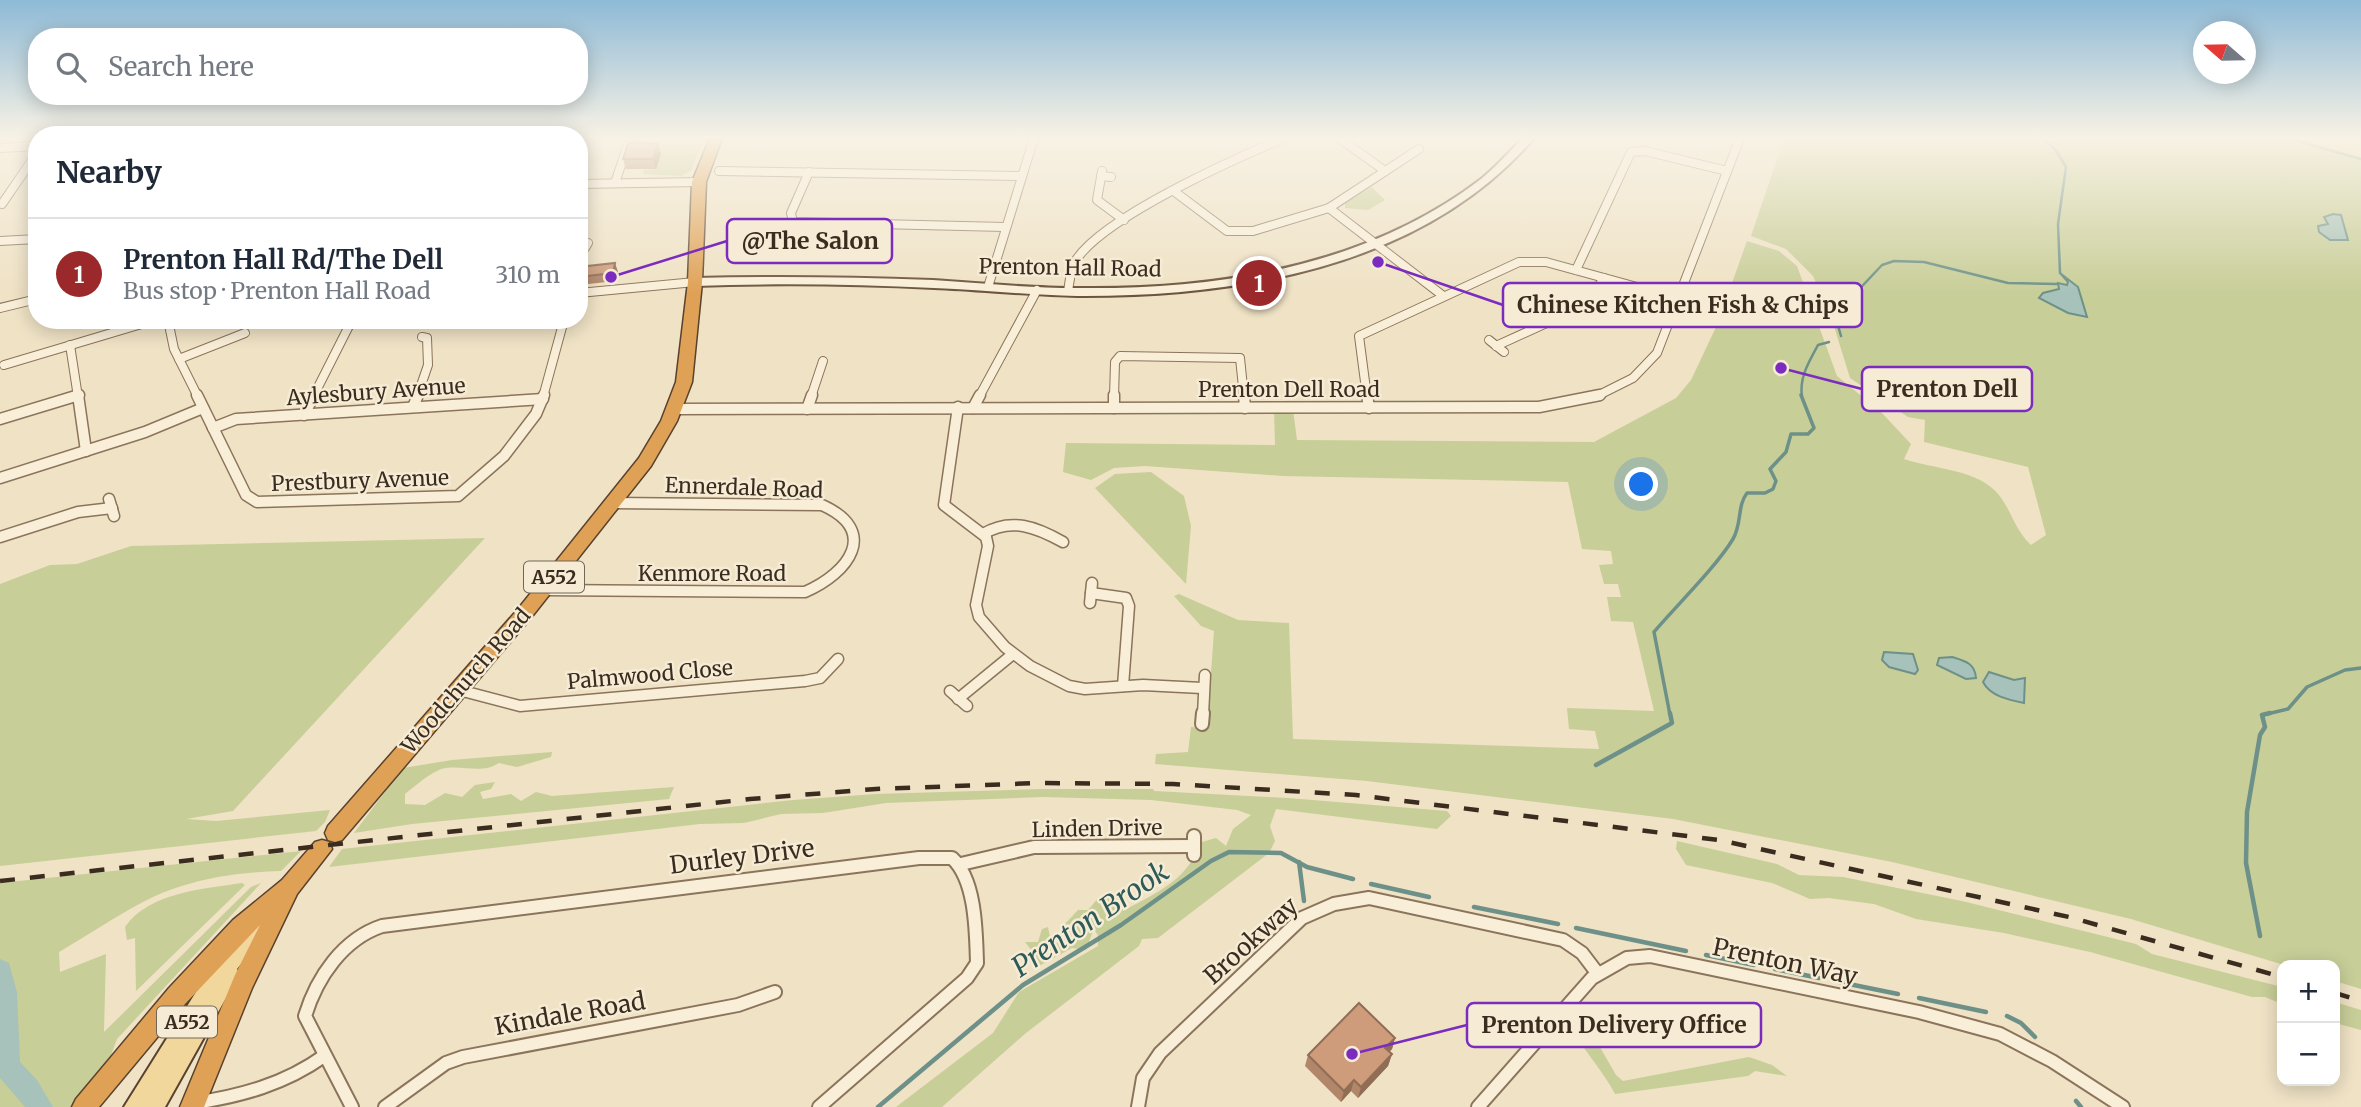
<!DOCTYPE html>
<html lang="en">
<head>
<meta charset="utf-8">
<style>
  :root { --surface:#fff; --page:#f2f2f3; --text:#1f2937; --muted:#747a83; --line:#e0e1e3; --accent:#9b292b }
  body { margin:0; font-family:Merriweather,serif; background:var(--page); color:var(--text) }
  .controls { position:absolute; right:21px; bottom:21px; display:grid; overflow:hidden; border-radius:14px; box-shadow:0 4px 18px #0003 }
  .controls button { width:63px; height:63px; display:grid; place-items:center; padding:0; border:0; border-bottom:2px solid var(--line); background:var(--surface); color:var(--text); font:35px sans-serif }
  .compass { position:absolute; left:2193px; top:21px; width:63px; height:63px; border-radius:50%; background:var(--surface); box-shadow:0 4px 18px #0003; rotate:290deg }
  .you { position:absolute; left:1642px; top:485px; width:24px; height:24px; margin:-18px; border:5px solid #fff; border-radius:50%; background:#1a73e8; box-shadow:0 0 0 10px #1a73e833 }
  .badge { display:grid; place-items:center; width:46px; height:46px; border-radius:50%; background:var(--accent); color:#fff; font-size:23px; font-weight:700 }
  .pin { position:absolute; translate:-50% -50%; border:4px solid #fff; box-shadow:0 2px 7px #0006 }
  .list { margin:0; padding:0; list-style:none }
  h2 { display:flex; justify-content:space-between; align-items:center; height:91px; margin:0; padding:0 28px; font-size:30px }
  h2 small { font-size:23px; font-weight:400; color:var(--muted) }
  .list li { display:grid; grid-template-columns:46px 1fr auto; gap:21px; align-items:center; box-sizing:border-box; height:112px; padding:0 28px; border-top:2px solid var(--line) }
  .list b { display:block; font-size:26px; white-space:nowrap }
  .list p { margin:0; font-size:23px; white-space:nowrap; color:var(--muted) }
  .list em { font-size:23px; font-style:normal; color:var(--muted) }
  .icon { flex:none; width:38px; height:38px; fill:none; stroke:currentColor; stroke-width:2; stroke-linecap:round; stroke-linejoin:round }
  .map { position:relative; flex:none; width:2361px; height:1107px; overflow:hidden }
  .search { position:absolute; background:var(--surface); box-shadow:0 4px 18px #0003; left:28px; top:28px; width:560px; height:77px; display:flex; align-items:center; gap:18px; box-sizing:border-box; padding:0 24px; border-radius:28px; color:var(--muted); font-size:26px }
  .panel { position:absolute; background:var(--surface); box-shadow:0 4px 18px #0003; left:28px; top:126px; width:560px; height:203px; border-radius:28px }
  .map>svg:first-child { display:block }
  .farmland { fill:#e5dcb2 }
  .green { fill:#c8ce98 }
  .water { fill:#a7c2ba; stroke:#6d9188; stroke-width:2 }
  .lines { fill:none; stroke-linecap:round; stroke-linejoin:round }
  .stream-far2 { stroke:#6d9188; stroke-width:2.5 }
  .stream-far1 { stroke:#6d9188; stroke-width:3.5 }
  .stream { stroke:#6d9188; stroke-width:4.5 }
  .river { fill:#a7c2ba; fill-rule:evenodd }
  .street-far2-casing { stroke:#8b745b; stroke-width:10 }
  .street-far1-casing { stroke:#8b745b; stroke-width:13 }
  .street-casing { stroke:#8b745b; stroke-width:16 }
  .secondary-casing { stroke:#6c553e; stroke-width:4 }
  .primary-casing { stroke:#58422f; stroke-width:4 }
  .highway-casing { stroke:#58422f; stroke-width:3 }
  .street-far2 { stroke:#f9efd9; stroke-width:8 }
  .street-far1 { stroke:#f9efd9; stroke-width:10 }
  .street { stroke:#f9efd9; stroke-width:12 }
  .secondary { fill:#f9efd9; fill-rule:evenodd }
  .primary { fill:#f2d79d; fill-rule:evenodd }
  .highway { fill:#dfa155; fill-rule:evenodd }
  .rail { stroke:#3a2c1f; stroke-width:4.5; stroke-dasharray:15 15; stroke-linecap:butt }
  .wall { fill:#b18669 }
  .shaded-wall { fill:#906d55 }
  .building { fill:#ce9c7a; stroke:#906d55; stroke-width:2 }
  .labels { text-anchor:middle; stroke-width:5; stroke-linejoin:round; paint-order:stroke }
  .shield { fill:#f6ecd5; stroke:#726656; stroke-width:2 }
  .shield-label { font-size:19px; font-weight:bold; fill:#3a2c1f }
  .street-label { font-size:21px; fill:#3a2c1f; stroke:#f6ecd5 }
  .near-street-label { font-size:24px; fill:#3a2c1f; stroke:#f6ecd5 }
  .near-water-label { font-size:28px; font-style:italic; fill:#2e5a57; stroke:#f6ecd5 }
  .leader { fill:none; stroke:#7b2cbf; stroke-width:2.5 }
  .callout-dot { fill:#7b2cbf; stroke:#f6ecd5; stroke-width:2.5 }
  .callout { fill:#f6ecd5; stroke:#7b2cbf; stroke-width:2.5 }
  .callout-label { font-size:23px; text-anchor:middle; font-weight:bold; fill:#3a2c1f }
</style>
</head>
<body>
<div class="map">
<svg width="2361" height="1107" viewBox="0 0 2361 1107">
  <rect width="100%" height="100%" fill="#efe2c5"/>
  <path class="farmland" d="M2296 138H2361V157L2345 153Z"/>
  <g class="green">
    <path d="M1784 138H2296L2361 157V989L2335 981V965H2284L2131 919 1892 862 1673 819 1367 781 1155 764 1156 754 1188 752 1191 727 1207 728 1214 631 1201 626 1174 596 1179 594 1238 620 1289 623 1293 739 1599 749 1595 731 1569 729 1567 708 1654 711 1633 622 1611 621 1607 597H1621L1618 584H1604L1599 565 1613 564 1611 551 1582 549 1568 482 1282 476 1145 466 1114 468 1091 480 1063 472 1066 443 1275 445 1274 409 1293 410 1297 440 1594 442 1676 398 1691 380 1717 325 1747 241 1779 251 1797 266 1837 376 1881 412 1911 444 1904 459C1932 469 1979 469 1999 495 2012 512 2015 530 2031 545L2046 535 2028 467 1924 442 1925 420 1908 417 1850 378 1833 323 1813 276 1786 249 1751 236Z"/>
    <path d="M702 143 691 171 681 176 643 174 644 170 656 169 644 145Z"/>
    <path d="M1372 187 1385 200 1368 210 1345 208V202Z"/>
    <path d="M1151 472 1184 496 1191 526 1186 584 1095 488 1115 474Z"/>
    <path d="M485 538 233 811 186 819 216 821 330 810 325 822 316 831 0 866V584L50 565 77 564 131 546Z"/>
    <path d="M552 752 551 757 517 767 499 763C480 775 463 764 441 769 430 773 415 786 405 794V804L425 805 445 793 462 797 475 785 495 782 491 789 480 792 483 799 511 794 521 801 536 792 552 796 674 787 669 799 412 824 354 833 403 768 452 760Z"/>
    <path d="M1041 789H1153L1154 791 1288 798 1447 811 1451 816 1437 829 1276 809 1270 826 1275 841 1269 853 1158 938 1142 939 1139 946 1026 1033 942 1107H896L993 1033 1019 992 1098 946V936L1094 928 1086 950 1072 948 1039 966 1034 963 1036 956 1025 942H1038L1042 929 1048 927 1052 947 1062 938 1063 926 1078 910H1088L1099 897 1122 895 1123 911C1159 891 1185 882 1202 842L1216 838 1226 846 1233 829 1251 815 1237 810 1151 800 1043 797 886 803 823 813 781 814 744 823 700 824 329 867 342 849 793 800 876 794Z"/>
    <path d="M1677 841 1777 864 1799 875 1843 877 1962 901 2136 944 2152 954 2282 987V1004L2265 997H2252L2090 952 2004 933 1916 919 1874 904 1829 898 1810 899 1772 883 1686 865 1676 849Z"/>
    <path d="M301 851 281 871C235 872 184 880 143 902 114 917 87 936 59 952L60 972 106 954 104 1032 251 887 261 883 117 1039 108 1063 70 1107H0V883Z"/>
    <path d="M242 883 245 885 136 991 135 938 127 940 125 927C149 892 204 889 242 883Z"/>
    <path d="M2335 1002 2361 1010V1030L2335 1023Z"/>
    <path d="M1571 1017 1590 1030 1616 1075 1623 1081 1749 1057 1772 1065 1787 1076 1755 1071 1748 1076 1615 1094C1602 1069 1582 1049 1569 1024Z"/>
  </g>
  <g class="water">
    <path d="M2333 214 2341 215 2348 240H2330L2319 232 2318 226 2328 224 2324 217Z"/>
    <path d="M2060 273 2078 287 2087 317 2068 313 2039 298 2043 293 2059 289 2058 283 2067 285 2068 282Z"/>
    <path d="M1884 652 1913 654 1918 670 1915 674 1889 667 1882 660Z"/>
    <path d="M1952 657C1965 661 1975 663 1976 678L1966 679 1937 665 1939 658Z"/>
    <path d="M1989 672 2014 680 2025 678 2024 703C2009 700 1990 696 1983 682Z"/>
  </g>
  <g class="lines">
    <g class="stream-far2">
      <path d="M2042 138 2055 149 2066 167 2058 224 2060 273"/>
      <path d="M2287 138 2361 159"/>
      <path d="M1841 336 1835 315 1882 265 1894 261 1924 262 2008 283 2057 284"/>
      <path d="M1802 397C1799 377 1809 362 1818 345L1829 342"/>
    </g>
    <g class="stream-far1">
      <path d="M1670 715 1654 632C1677 605 1716 567 1733 539 1742 524 1737 506 1747 493H1765L1773 489 1776 481 1770 469 1786 452 1791 434H1808L1814 428 1801 395"/>
      <path d="M2263 715 2288 709 2307 687 2345 670 2361 668"/>
    </g>
    <g class="stream">
      <path d="M1596 765 1672 723 1670 713"/>
      <path d="M1299 862 1304 901"/>
      <path d="M1371 884 1429 897"/>
      <path d="M1474 907 1558 924"/>
      <path d="M1576 928 1686 951"/>
      <path d="M2260 936 2246 863 2247 812 2260 735 2265 727 2262 715 2270 713"/>
      <path d="M1706 955 1754 965"/>
      <path d="M1775 969 1819 978"/>
      <path d="M1839 982 1898 994"/>
      <path d="M1919 998 1986 1012"/>
      <path d="M2007 1016 2021 1023 2035 1037"/>
      <path d="M2076 1101 2081 1107"/>
      <path d="M878 1107 1023 985 1121 925 1211 861 1229 852 1281 853 1307 867 1353 879"/>
    </g>
    <path class="river" d="M0 959 9 963 17 992 20 1062 37 1080 53 1107H25L0 1078Z"/>
    <g class="street-far2-casing">
      <g id="street-far2">
        <path d="M1339 138 1385 171"/>
        <path d="M0 148 37 146"/>
        <path d="M719 171 1022 176"/>
        <path d="M1102 171 1097 200 1124 220"/>
        <path d="M809 172 791 213 793 222 1005 227"/>
        <path d="M1101 176 1111 177"/>
        <path d="M615 183 630 138"/>
        <path d="M579 184 699 182"/>
        <path d="M1175 192 1227 231H1253L1329 208 1419 149"/>
        <path d="M2 204 37 153"/>
        <path d="M1329 208 1442 295"/>
        <path d="M0 241 37 239"/>
        <path d="M585 248 588 243"/>
        <path d="M1576 270 1631 152 1645 151 1727 171"/>
        <path d="M988 287 1034 138"/>
        <path d="M1068 291C1070 281 1070 269 1076 260 1104 217 1234 159 1284 138"/>
        <path d="M579 293 695 282"/>
        <path d="M0 308 37 299"/>
        <path d="M168 320 174 349 198 397"/>
        <path d="M1489 340 1504 352"/>
        <path d="M70 345 78 397"/>
        <path d="M1496 346 1586 305 1604 278"/>
        <path d="M179 359 245 333"/>
        <path d="M4 365 155 320"/>
        <path d="M73 397 79 395"/>
        <path d="M313 397 352 320"/>
        <path d="M417 397 428 365 427 338 422 337"/>
        <path d="M543 397 564 320"/>
        <path d="M811 397 823 361"/>
        <path d="M979 397 1037 290"/>
        <path d="M1114 397 1115 362 1120 356 1240 358 1244 397"/>
        <path d="M1367 397 1359 336 1519 262H1546L1677 298"/>
        <path d="M1595 397 1633 378 1657 353 1740 138"/>
      </g>
    </g>
    <g class="street-far1-casing">
      <g id="street-far1">
        <path d="M78 395 86 451"/>
        <path d="M197 395 246 495 257 502 458 496 504 456 536 414 544 395"/>
        <path d="M1244 395 1245 408"/>
        <path d="M1367 395 1369 408"/>
        <path d="M413 407 418 395"/>
        <path d="M958 407 944 505 986 537 988 546 976 605 979 617 1005 647 1030 666 1069 686 1085 689 1143 685 1202 688"/>
        <path d="M973 408 980 395"/>
        <path d="M1114 408V395"/>
        <path d="M674 409 1539 407 1600 395"/>
        <path d="M807 409 812 395"/>
        <path d="M304 415 314 395"/>
        <path d="M0 419 79 395"/>
        <path d="M213 428 236 419 543 399"/>
        <path d="M0 478 145 432 203 408"/>
        <path d="M109 499 114 516"/>
        <path d="M983 534C1011 517 1036 527 1063 542"/>
        <path d="M0 537 78 512 112 508"/>
        <path d="M543 590 805 592C849 573 880 531 822 505L613 503"/>
        <path d="M1091 593 1126 598 1129 606 1123 686"/>
        <path d="M1090 603 1092 583"/>
        <path d="M459 690 520 706 805 681 820 678 838 659"/>
        <path d="M950 691 967 706"/>
        <path d="M958 699 1013 654"/>
        <path d="M1203 715 1205 675"/>
      </g>
    </g>
    <g class="street-casing">
      <g id="street">
        <path d="M1202 724 1203 713"/>
        <path d="M1194 836V855"/>
        <path d="M961 864 1034 847 1194 846"/>
        <path d="M194 1103C241 1096 285 1084 324 1056"/>
        <path d="M352 1107 305 1016C317 977 343 939 382 926L919 858H952C976 880 976 932 977 963L967 978 819 1107"/>
        <path d="M385 1107 446 1063 463 1057 738 1005 775 992"/>
        <path d="M1138 1107 1143 1078 1160 1053 1302 918 1334 904 1369 898 1563 940 1582 953 1598 974"/>
        <path d="M1478 1107 1592 978 1627 958 1650 956 1919 1012 2000 1034 2052 1061 2123 1107"/>
      </g>
    </g>
    <g class="secondary-casing">
      <path id="secondary" d="M1523 138H1534C1423 267 1239 297 1077 296 1029 295 982 290 934 288 854 284 775 283 695 286L689 282 695 278C774 276 854 277 933 280 981 283 1028 288 1076 288 1218 290 1366 267 1481 179 1496 167 1509 152 1523 138Z"/>
    </g>
    <g class="primary-casing">
      <path id="primary" d="M270 906 276 908 279 914 276 920 237 969 239 974 236 980 165 1107H124L196 992 264 908Z"/>
    </g>
    <g class="highway-casing">
      <g id="highway">
        <path d="M710 138H722L706 182 702 282 692 382 677 421 651 466 530 619 342 840 335 842 328 840 325 833 328 826 518 609 639 458 661 421 676 382 688 282 692 182Z"/>
        <path d="M322 840 329 842 332 849 297 894 252 988 204 1107H180L235 975 260 925 185 1004 99 1107H72L76 1099 169 988 233 920 282 880 315 842Z"/>
      </g>
    </g>
    <use href="#street-far2" class="street-far2"/>
    <use href="#street-far1" class="street-far1"/>
    <use href="#street" class="street"/>
    <use href="#secondary" class="secondary"/>
    <use href="#primary" class="primary"/>
    <use href="#highway" class="highway"/>
    <g class="rail">
      <path d="M0 881 750 799 876 789 1039 783 1173 784 1356 795 1719 840 2069 917 2282 977"/>
      <path d="M2335 993 2361 1001"/>
    </g>
  </g>
  <g class="wall">
    <path d="M658 144 661 154 656 169H626L623 159Z"/>
    <path d="M579 267 618 272 616 281 579 285Z"/>
    <path d="M1395 1038 1392 1049 1389 1052 1392 1054 1388 1066 1358 1098 1351 1091 1341 1102 1305 1066 1308 1055Z"/>
  </g>
  <g class="shaded-wall">
    <path d="M658 144 661 154 656 169 653 159Z"/>
    <path d="M615 263 618 272 616 281 613 273Z"/>
    <path d="M1395 1038 1392 1049 1382 1059 1385 1048Z"/>
    <path d="M1392 1054 1388 1066 1358 1098 1361 1087Z"/>
    <path d="M1354 1080 1351 1091 1341 1102 1344 1091Z"/>
  </g>
  <g class="building">
    <path d="M636 142 658 144 653 159H623L628 144Z"/>
    <path d="M615 263 613 273 579 277V267Z"/>
    <path d="M1359 1003 1395 1038 1385 1048 1392 1054 1361 1087 1354 1080 1344 1091 1308 1055Z"/>
  </g>
  <linearGradient id="sky" x2="0" y2="1"><stop stop-color="#8ebad6"/><stop offset="0.47" stop-color="#f8f2e5"/><stop offset="1" stop-color="#f8f2e5" stop-opacity="0"/></linearGradient>
  <rect width="2361" height="293" fill="url(#sky)"/>
  <g class="labels">
    <g class="shield">
      <rect x="524" y="561.5" width="60" height="31" rx="5"/>
      <rect x="157" y="1006.5" width="60" height="31" rx="5"/>
    </g>
    <g class="shield-label">
      <text x="554" y="584">A552</text>
      <text x="187" y="1029">A552</text>
    </g>
    <g class="street-label">
      <text transform="translate(1070 268) rotate(1)" y="7">Prenton Hall Road</text>
      <text x="1289" y="397">Prenton Dell Road</text>
      <text transform="translate(376 392) rotate(-4)" y="7">Aylesbury Avenue</text>
      <text transform="translate(360 481) rotate(-2)" y="7">Prestbury Avenue</text>
      <text transform="translate(744 488) rotate(2)" y="7">Ennerdale Road</text>
      <text x="712" y="581">Kenmore Road</text>
      <text transform="translate(650 675) rotate(-5)" y="7">Palmwood Close</text>
      <text transform="translate(466 681) rotate(-49)" y="7">Woodchurch Road</text>
      <text transform="translate(1097 829) rotate(-1)" y="7">Linden Drive</text>
    </g>
    <g class="near-street-label">
      <text transform="translate(742 857) rotate(-7)" y="8">Durley Drive</text>
      <text transform="translate(1251 941) rotate(-42)" y="8">Brookway</text>
      <text transform="translate(1785 962) rotate(12)" y="8">Prenton Way</text>
      <text transform="translate(570 1014) rotate(-10)" y="8">Kindale Road</text>
    </g>
    <g class="near-water-label">
      <text transform="translate(1090 919) rotate(-34)" y="10">Prenton Brook</text>
    </g>
  </g>
  <path class="leader" d="M611 277L727 241M1378 262L1503 305M1781 368L1862 389M1352 1054L1467 1025"/>
  <g class="callout-dot">
    <circle cx="611" cy="277" r="7"/>
    <circle cx="1378" cy="262" r="7"/>
    <circle cx="1781" cy="368" r="7"/>
    <circle cx="1352" cy="1054" r="7"/>
  </g>
  <g class="callout">
    <rect x="727" y="219" width="165" height="44" rx="7"/>
    <rect x="1503" y="283" width="359" height="44" rx="7"/>
    <rect x="1862" y="367" width="170" height="44" rx="7"/>
    <rect x="1467" y="1003" width="294" height="44" rx="7"/>
  </g>
  <g class="callout-label">
    <text x="810" y="249">@The Salon</text>
    <text x="1683" y="313">Chinese Kitchen Fish &amp; Chips</text>
    <text x="1947" y="397">Prenton Dell</text>
    <text x="1614" y="1033">Prenton Delivery Office</text>
  </g>
</svg>
<div class="controls">
<button>+</button>
<button>−</button>
</div>
<svg class="compass" viewBox="-18 -18 36 36"><path d="M0-13l5 13h-10z" fill="#e53935"/><path d="M0 13l5-13h-10z" fill="#747a83"/></svg>
<div class="you"></div>
<div class="pin badge" style="left:1259px;top:283px">1</div>
<div class="search"><svg class="icon" aria-label="search" viewBox="0 0 24 24"><circle cx="10" cy="10" r="6"/><path d="M15 15l6 6"/></svg>Search here</div>
<section class="panel">
<h2>Nearby<small></small></h2>
<ul class="list">
<li><span class="badge">1</span><div><b>Prenton Hall Rd/The Dell</b><p>Bus stop · Prenton Hall Road</p></div><em>310 m</em></li>
</ul>
</section>
</div>
</body>
</html>
